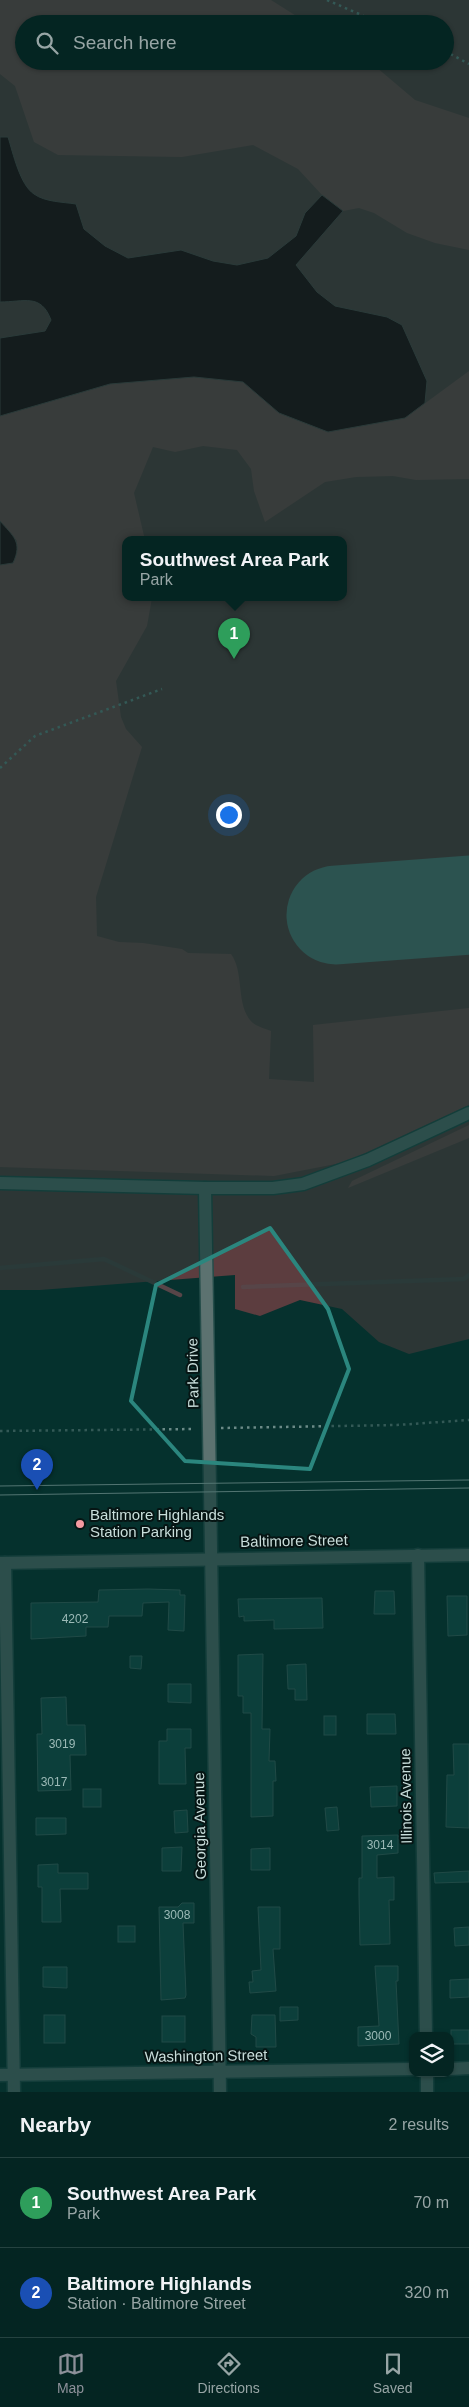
<!DOCTYPE html>
<html lang="en">
<head>
<meta charset="utf-8">
<style>
  :root { --surface:#042522; --page:#0d2d2a; --text:#f1f3f6; --muted:#97a5a5; --line:#254240; --accent:#8c9099 }
  body { margin:0; font-family:Helvetica,sans-serif; background:var(--page); color:var(--text) }
  .controls { position:absolute; right:15px; bottom:15px; display:grid; overflow:hidden; border-radius:10px; box-shadow:0 1px 4px #0004 }
  .controls button { width:45px; height:45px; display:grid; place-items:center; padding:0; border:0; border-bottom:1px solid var(--line); background:var(--surface); color:var(--text); font:25px sans-serif }
  .you { position:absolute; left:228px; top:814px; width:18px; height:18px; margin:-12px; border:4px solid #fff; border-radius:50%; background:#1a73e8; box-shadow:0 0 0 8px #1a73e833 }
  .badge { display:grid; place-items:center; width:32px; height:32px; border-radius:50%; background:var(--accent); color:#fff; font-size:16px; font-weight:700 }
  .pin { position:absolute; translate:-50% -41px; filter:drop-shadow(0 1px 2px #0008) }
  .pin::after { content:''; position:absolute; top:26px; width:18px; height:15px; background:inherit; clip-path:polygon(0 0,100% 0,50% 100%) }
  .popup { position:absolute; left:122px; top:536px; width:225px; height:65px; box-sizing:border-box; display:grid; place-content:center; border-radius:10px; background:var(--surface); filter:drop-shadow(0 1px 4px #0005); font-size:16px; white-space:nowrap; color:var(--muted) }
  .popup b { font-size:19px; color:var(--text) }
  .popup::after { content:''; position:absolute; left:50%; top:100%; margin-left:-10px; border:10px solid transparent; border-top-color:var(--surface) }
  .list { margin:0; padding:0; list-style:none }
  h2 { display:flex; justify-content:space-between; align-items:center; height:65px; margin:0; padding:0 20px; font-size:21px }
  h2 small { font-size:16px; font-weight:400; color:var(--muted) }
  .list li { display:grid; grid-template-columns:32px 1fr auto; gap:15px; align-items:center; box-sizing:border-box; height:90px; padding:0 20px; border-top:1px solid var(--line) }
  .list b { display:block; font-size:19px; white-space:nowrap }
  .list p { margin:0; font-size:16px; white-space:nowrap; color:var(--muted) }
  .list em { font-size:16px; font-style:normal; color:var(--muted) }
  .icon { flex:none; width:28px; height:28px; fill:none; stroke:currentColor; stroke-width:2; stroke-linecap:round; stroke-linejoin:round }
  .map { position:relative; flex:none; width:469px; height:2092px; overflow:hidden }
  .search { position:absolute; background:var(--surface); box-shadow:0 1px 4px #0004; left:15px; right:15px; top:15px; height:55px; display:flex; align-items:center; gap:12px; box-sizing:border-box; padding:0 18px; border-radius:28px; color:var(--muted); font-size:19px }
  .sheet { height:245px; background:var(--surface) }
  nav { display:flex; justify-content:space-around; align-items:center; box-sizing:border-box; height:70px; border-top:1px solid var(--line); background:var(--surface); font-size:14px; color:var(--muted) }
  nav a { display:grid; justify-items:center; gap:2px }
  nav .on { color:var(--accent) }
  .map>svg:first-child { display:block }
  .green { fill:#5c3d3f; fill-rule:evenodd }
  .forest { fill:#764a4d }
  .water { fill:#260409; stroke:#574548 }
  .lines { fill:none; stroke-linecap:round; stroke-linejoin:round }
  .stream { stroke:#574548; stroke-width:4.5 }
  .runway { stroke:#5b7c7a; stroke-width:99 }
  .building { fill:#16504c; stroke:#406864 }
  .minor-casing { stroke:#254d4a; stroke-width:15 }
  .path { stroke:#6b8a87; stroke-width:2.5; stroke-dasharray:2.5 4; stroke-linecap:butt }
  .minor { stroke:#5c7270; stroke-width:12 }
  .tram { stroke:#b0c8c5; stroke-width:1 }
  .marked { fill:none; stroke:#2b867e; stroke-width:4; stroke-linejoin:round }
  .poi-dot { fill:#f49aa1; stroke:#061514; stroke-width:2 }
  .labels { text-anchor:middle; stroke-width:4; stroke-linejoin:round; paint-order:stroke }
  .number-label { font-size:12px; fill:#9cbab7 }
  .street-label { font-size:15px; fill:#c9dedb; stroke:#061514 }
  .poi-label { font-size:15px; fill:#c9dedb; stroke:#061514; text-anchor:start }
</style>
</head>
<body>
<div class="map">
<svg width="469" height="2092" viewBox="0 0 469 2092">
  <rect width="100%" height="100%" fill="#06312e"/>
  <path class="green" d="M0 0H469V1339L409 1354 379 1342 342 1309 300 1300 260 1316 235 1309V1275L40 1290H0ZM24 24H445V61H24ZM125 540H343V598H125Z"/>
  <g class="forest">
    <path d="M0 0H271L309 24H24V61H369L415 100 469 118V250L435 243 407 233 374 213 359 208 343 211 322 195 298 169 253 145 182 157 58 155 34 142 15 86 0 74Z"/>
    <path d="M469 371V479L416 480 393 476 356 477 325 482 265 522 254 491 251 469 237 450 203 446 175 452 153 447 134 493 145 540H125V598H152L147 626 116 681 121 717 126 729 142 747 96 897 97 936 119 942 143 943 182 949 188 953 231 954C245 973 235 1007 253 1023 258 1027 266 1029 271 1031L269 1079 314 1082 313 1025 469 1008V1105L346 1162 274 1176 0 1167V565H2L17 541 0 521V416L110 384 194 377 243 382 279 413 373 423 405 418Z"/>
    <path d="M469 1125V1138L348 1188 352 1181Z"/>
  </g>
  <g class="water">
    <path d="M0 137H8C13 153 20 185 34 194 45 202 63 202 76 204L84 229 105 246 128 258 181 250 213 261 237 265 268 258 296 236 305 213 322 195 343 211 296 265 317 292 335 306 387 317 402 325 427 381 425 403 405 418 328 432 279 413 243 382 194 377 110 384 0 416V338L45 331 51 320C41 293 24 302 0 302Z"/>
    <path d="M0 521C13 536 23 542 13 563L0 565Z"/>
  </g>
  <g class="lines">
    <g class="stream">
      <path d="M0 1268 104 1259 180 1295"/>
      <path d="M243 1287 464 1279 469 1275"/>
    </g>
    <path class="runway" d="M336 915 469 905"/>
  </g>
  <g class="building">
    <path d="M148 1589 180 1590V1595H185L184 1631 168 1630 169 1602 143 1603 142 1616H109L108 1627H86V1636L31 1639V1603L98 1602 99 1590Z"/>
    <path d="M375 1591H394L395 1614H374Z"/>
    <path d="M447 1596H467V1635L448 1636Z"/>
    <path d="M322 1598 323 1628 274 1629V1620L244 1621V1616L239 1617 238 1599Z"/>
    <path d="M263 1654 262 1729H270L269 1761H275L276 1781H273V1816L251 1817V1713H243V1696H238V1655Z"/>
    <path d="M130 1656H142L141 1669 130 1668Z"/>
    <path d="M306 1664 307 1700H295V1689H288L287 1665Z"/>
    <path d="M168 1684H191V1703L168 1702Z"/>
    <path d="M66 1697 67 1725H85L86 1755H70L71 1790 38 1791 37 1734H42L41 1698Z"/>
    <path d="M367 1714H395L396 1734H367Z"/>
    <rect x="324" y="1716" width="12" height="19"/>
    <path d="M167 1729H191V1748H185L186 1784H159V1741H167Z"/>
    <path d="M453 1744H469V1828L446 1827 447 1775H454Z"/>
    <path d="M397 1786V1806L371 1807 370 1787Z"/>
    <rect x="83" y="1789" width="18" height="18"/>
    <path d="M337 1807 339 1830 327 1831 325 1808Z"/>
    <path d="M187 1810 188 1832 175 1833 174 1811Z"/>
    <path d="M36 1818H66V1834L36 1835Z"/>
    <path d="M398 1835V1853L377 1855V1878L394 1877V1900H389L390 1944 360 1945 359 1895V1878H362V1836Z"/>
    <path d="M182 1847 181 1871H162V1848Z"/>
    <path d="M270 1848V1870H251V1849Z"/>
    <path d="M58 1864V1873H88V1889H60L61 1922H42V1887H38V1865Z"/>
    <path d="M469 1871V1882L435 1883 434 1873Z"/>
    <path d="M182 1903H194V1923H183L186 1995 185 1998 161 2000 159 1907H178Z"/>
    <path d="M258 1907H280V1949H273L276 1991 250 1993 249 1982H253L252 1971 261 1970Z"/>
    <rect x="118" y="1926" width="17" height="16"/>
    <path d="M469 1927V1945L455 1946 454 1928Z"/>
    <path d="M375 1966H398V1981H396L399 2044 358 2046V2027L379 2026Z"/>
    <path d="M43 1967H67V1988L43 1987Z"/>
    <path d="M469 1979V1997L450 1998V1980Z"/>
    <path d="M280 2007H298V2020L280 2021Z"/>
    <rect x="44" y="2015" width="21" height="28"/>
    <path d="M252 2015H275L276 2047H256V2037L251 2034Z"/>
    <rect x="162" y="2016" width="23" height="26"/>
    <rect x="451" y="2030" width="18" height="14"/>
  </g>
  <g class="lines">
    <g class="minor-casing">
      <g id="minor">
        <path d="M0 1183 205 1188H273L303 1184 368 1160 469 1113"/>
        <path d="M205 1188 220 2092"/>
        <path d="M418 1555 426 2036"/>
        <path d="M0 1563 469 1555"/>
        <path d="M5 1563 14 2092"/>
        <path d="M450 2069 469 2068"/>
        <path d="M427 2073V2092"/>
        <path d="M0 2075 413 2069"/>
      </g>
    </g>
    <g class="path">
      <path d="M327 0 382 24"/>
      <path d="M445 51 469 64"/>
      <path d="M0 768 35 736 162 689"/>
      <path d="M221 1428 397 1425 469 1420"/>
      <path d="M0 1431 195 1429"/>
    </g>
    <use href="#minor" class="minor"/>
    <g class="tram">
      <path d="M0 1486 469 1480"/>
      <path d="M0 1495 469 1488"/>
    </g>
  </g>
  <path d="M0 0H469V2092H0ZM270 1228 328 1309 349 1369 310 1469 185 1461 131 1401 156 1285Z" fill="#06312e" fill-opacity=".55" fill-rule="evenodd"/>
  <path class="marked" d="M270 1228 328 1309 349 1369 310 1469 185 1461 131 1401 156 1285Z"/>
  <circle class="poi-dot" cx="80" cy="1524" r="5"/>
  <g class="labels">
    <g class="number-label">
      <text x="75" y="1623">4202</text>
      <text x="62" y="1748">3019</text>
      <text x="54" y="1786">3017</text>
      <text x="380" y="1849">3014</text>
      <text x="177" y="1919">3008</text>
      <text x="378" y="2040">3000</text>
    </g>
    <g class="street-label">
      <text transform="translate(193 1373) rotate(-91)" y="5">Park Drive</text>
      <text transform="translate(294 1541) rotate(-1)" y="5">Baltimore Street</text>
      <text transform="translate(406 1796) rotate(-91)" y="5">Illinois Avenue</text>
      <text transform="translate(200 1826) rotate(-91)" y="5">Georgia Avenue</text>
      <text transform="translate(206 2056) rotate(-1)" y="5">Washington Street</text>
    </g>
    <g class="poi-label">
      <text x="90" y="1520">Baltimore Highlands<tspan x="90" dy="17">Station Parking</tspan></text>
    </g>
  </g>
</svg>
<div class="controls">
<button><svg class="icon" aria-label="layers" viewBox="0 0 24 24"><path d="M12 4l9 5-9 5-9-5zM3 14l9 5 9-5"/></svg></button>
</div>
<div class="you"></div>
<div class="pin badge" style="left:234px;top:659px;background:#2e9e5b">1</div>
<div class="popup"><b>Southwest Area Park</b>Park</div>
<div class="pin badge" style="left:37px;top:1490px;background:#1a4fb4">2</div>
<div class="search"><svg class="icon" aria-label="search" viewBox="0 0 24 24"><circle cx="10" cy="10" r="6"/><path d="M15 15l6 6"/></svg>Search here</div>
</div>
<section class="sheet">
<h2>Nearby<small>2 results</small></h2>
<ul class="list">
<li><span class="badge" style="background:#2e9e5b">1</span><div><b>Southwest Area Park</b><p>Park</p></div><em>70 m</em></li>
<li><span class="badge" style="background:#1a4fb4">2</span><div><b>Baltimore Highlands</b><p>Station · Baltimore Street</p></div><em>320 m</em></li>
</ul>
</section>
<nav>
<a class="on"><svg class="icon" aria-label="map" viewBox="0 0 24 24"><path d="M3 6l6-2 6 2 6-2v14l-6 2-6-2-6 2zM9 4v14M15 6v14"/></svg>Map</a>
<a><svg class="icon" aria-label="directions" viewBox="0 0 24 24"><path d="M12 3l9 9-9 9-9-9zM9 14v-3h6M13 9l2 2-2 2"/></svg>Directions</a>
<a><svg class="icon" aria-label="saved" viewBox="0 0 24 24"><path d="M7 4h10v16l-5-4-5 4z"/></svg>Saved</a>
</nav>
</body>
</html>
